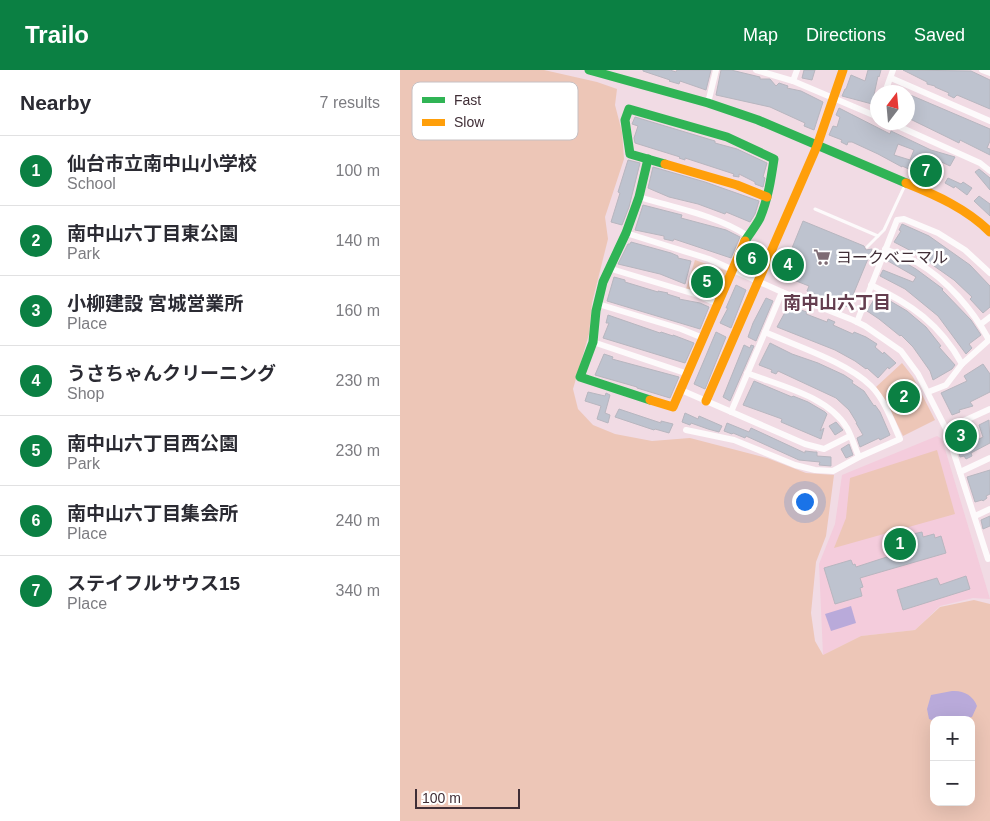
<!DOCTYPE html>
<html lang="en">
<head>
<meta charset="utf-8">
<style>
  :root { --surface:#fff; --page:#f7f7f7; --text:#2b2b33; --muted:#7c7c81; --line:#e1e1e2; --accent:#0b8043 }
  body { margin:0; font-family:Arial,"Noto Sans JP",sans-serif; background:var(--page); color:var(--text) }
  .controls { position:absolute; right:15px; bottom:15px; display:grid; overflow:hidden; border-radius:10px; box-shadow:0 5px 20px #0002 }
  .controls button { width:45px; height:45px; display:grid; place-items:center; padding:0; border:0; border-bottom:1px solid var(--line); background:var(--surface); color:var(--text); font:25px sans-serif }
  .compass { position:absolute; left:470px; top:15px; width:45px; height:45px; border-radius:50%; background:var(--surface); box-shadow:0 5px 20px #0002; rotate:16deg }
  .scale { position:absolute; left:15px; bottom:12px; width:105px; box-sizing:border-box; padding-left:5px; border:2px solid #402e36; border-top:0; font-size:14px; line-height:18px; white-space:nowrap; color:#402e36; -webkit-text-stroke:4px #fff; paint-order:stroke }
  .you { position:absolute; left:404px; top:431px; width:18px; height:18px; margin:-12px; border:4px solid #fff; border-radius:50%; background:#1a73e8; box-shadow:0 0 0 8px #1a73e833 }
  .badge { display:grid; place-items:center; width:32px; height:32px; border-radius:50%; background:var(--accent); color:#fff; font-size:16px; font-weight:700 }
  .pin { position:absolute; translate:-50% -50%; border:2px solid #fff; box-shadow:0 1px 5px #0006 }
  .list { margin:0; padding:0; list-style:none }
  h2 { display:flex; justify-content:space-between; align-items:center; height:65px; margin:0; padding:0 20px; font-size:21px }
  h2 small { font-size:16px; font-weight:400; color:var(--muted) }
  .list li { display:grid; grid-template-columns:32px 1fr auto; gap:15px; align-items:center; box-sizing:border-box; height:70px; padding:0 20px; border-top:1px solid var(--line) }
  .list b { display:block; font-size:19px; white-space:nowrap }
  .list p { margin:0; font-size:16px; white-space:nowrap; color:var(--muted) }
  .list em { font-size:16px; font-style:normal; color:var(--muted) }
  .map { position:relative; flex:none; width:590px; height:751px; overflow:hidden }
  header { display:flex; align-items:center; gap:30px; box-sizing:border-box; height:70px; padding:0 25px; background:var(--accent); color:#fff }
  header strong { font-size:24px }
  nav { display:flex; gap:28px; margin-inline-start:auto; font-size:18px }
  main { display:flex }
  aside { flex:1; background:var(--surface) }
  .map>svg:first-child { display:block }
  .built { fill:#f4ccdc }
  .green { fill:#edc6b7; fill-rule:evenodd }
  .water { fill:#b9aada }
  .building { fill:#bec3cf; stroke:#b7b6bf; fill-rule:evenodd }
  .lines { fill:none; stroke-linecap:round; stroke-linejoin:round }
  .lane { stroke:#fdfafb; stroke-width:3 }
  .street { stroke:#fdfafb; stroke-width:6 }
  .fast { stroke:#30b455; stroke-width:9 }
  .slow { stroke:#ff9f0a; stroke-width:9 }
  .labels { text-anchor:middle; stroke-width:5; stroke-linejoin:round; paint-order:stroke }
  .poi-label { font-size:16px; fill:#402e36; stroke:#fff; text-anchor:start }
  .neighbourhood-label { font-size:18px; font-weight:bold; fill:#643e4f; stroke:#fff }
  .key { fill:#fff; stroke:#c6c0c3; stroke-width:1 }
  .key-label { font-size:14px; fill:#402e36 }
</style>
</head>
<body>
<header>
<strong>Trailo</strong>
<nav><a>Map</a><a>Directions</a><a>Saved</a></nav>
</header>
<main>
<aside>
<h2>Nearby<small>7 results</small></h2>
<ul class="list">
<li><span class="badge">1</span><div><b>仙台市立南中山小学校</b><p>School</p></div><em>100 m</em></li>
<li><span class="badge">2</span><div><b>南中山六丁目東公園</b><p>Park</p></div><em>140 m</em></li>
<li><span class="badge">3</span><div><b>小柳建設 宮城営業所</b><p>Place</p></div><em>160 m</em></li>
<li><span class="badge">4</span><div><b>うさちゃんクリーニング</b><p>Shop</p></div><em>230 m</em></li>
<li><span class="badge">5</span><div><b>南中山六丁目西公園</b><p>Park</p></div><em>230 m</em></li>
<li><span class="badge">6</span><div><b>南中山六丁目集会所</b><p>Place</p></div><em>240 m</em></li>
<li><span class="badge">7</span><div><b>ステイフルサウス15</b><p>Place</p></div><em>340 m</em></li>
</ul>
</aside>
<div class="map">
<svg width="590" height="751" viewBox="0 0 590 751">
  <rect width="100%" height="100%" fill="#f1dbe4"/>
  <path class="built" d="M537 366 542 369 590 529 573 528 540 536 515 560 461 566 423 585 419 494 435 454 442 405Z"/>
  <g class="green">
    <path d="M0 0H144L197 12 217 19 215 35 222 62 224 89 205 147 208 169 192 233 189 264 173 319 178 339 193 355 215 364 252 371 290 368 367 388 406 403 434 405 426 466 416 492 411 543 415 571 423 585 461 566 515 560 540 537 574 530 590 534V751H0ZM534 650H571V732H534Z"/>
    <path d="M295 190 327 201 316 229 286 219Z"/>
    <path d="M502 293 513 307 535 350 503 366 486 331 476 317Z"/>
    <path d="M537 380 555 444 434 478 446 448 450 408Z"/>
  </g>
  <g class="water">
    <path d="M451 536 456 553 431 561 425 544Z"/>
    <path d="M552 621C563 620 573 625 577 636L572 647 561 648 559 650 534 651 529 649 527 639 531 625Z"/>
  </g>
  <g class="building">
    <path d="M243 0H270L276 2 277 0H311L306 20 280 11 279 14 269 11 270 10 243 1Z"/>
    <path d="M321 0H331L360 7V9H370L376 16 379 13 388 16 387 18 401 21 423 32 414 60 404 56 405 53 370 37 316 25Z"/>
    <path d="M404 0H415L412 10 402 8Z"/>
    <path d="M468 0H481L479 7 478 6 472 34 442 26 445 19H446L451 5 465 11Z"/>
    <path d="M503 0 571 1 590 10V39L557 25 554 28 548 25 549 23 535 17V16L527 14V12Z"/>
    <path d="M508 24 590 59V71L587 78 590 79V85L560 70 559 73 549 68 508 48Z"/>
    <path d="M439 38 490 64 491 61 531 80 555 87 550 96 537 90 530 108 502 96V97L478 84 452 72H448L447 75 441 72 442 70 429 65 433 56 437 57 440 47 436 45ZM498 74 514 80 510 90 494 85Z"/>
    <path d="M235 47 315 71V73L337 79 367 93 363 107 365 108 363 117 355 114V112L339 104V107L333 106 334 104 285 88V90L279 88 280 87 235 73 234 68 238 56 232 54Z"/>
    <path d="M228 90 240 93 229 137 222 155 211 152 220 123 218 122Z"/>
    <path d="M253 97 305 112 359 131 355 144 350 152 326 142 325 144 298 134 269 127 248 118Z"/>
    <path d="M579 99 590 108V120L575 102Z"/>
    <path d="M548 108 561 114 563 112 572 118 567 125 555 116 554 118 545 113Z"/>
    <path d="M579 126 590 134V146L574 131Z"/>
    <path d="M243 135 282 145 281 148 326 160 340 167 331 188 274 169 273 171 264 169V166L235 160Z"/>
    <path d="M403 151 464 176 466 180 472 179 448 237 407 221 409 216 381 205Z"/>
    <path d="M502 154 529 166 570 195 590 216V237L583 243 570 229 572 227 554 210 517 184 494 172 501 161 499 160Z"/>
    <path d="M231 172 271 183 278 186V188L291 191 285 214 260 204 218 194 228 174H230Z"/>
    <path d="M348 181 359 185 355 197 344 193Z"/>
    <path d="M490 187 504 192 516 199 543 219 542 220 571 250 581 265 569 274 572 278 566 284 538 246 505 219 480 206 483 200 513 212 516 207 488 191Z"/>
    <path d="M214 207 225 210V212L258 222V221L268 223 267 224 280 228 279 229 300 233 309 237 300 259 207 231Z"/>
    <path d="M336 215 346 220 331 258 320 253 328 238H326Z"/>
    <path d="M475 222 507 241 526 257 541 276 539 277 555 295 552 299 533 310 530 301 513 277 501 265 500 266 479 249 467 241 475 228 473 226Z"/>
    <path d="M366 228 373 231 356 271 348 267 353 253Z"/>
    <path d="M390 233 399 237 398 239 407 242 406 244 427 252 428 249 435 252 433 255 453 264 454 262 466 267 477 274 475 277 483 284 484 282 496 293 489 299 488 297 478 308 467 298 466 299 455 291 435 280 377 257Z"/>
    <path d="M208 245 260 263 261 262 273 266V265L294 273 285 293 203 268 209 253H206Z"/>
    <path d="M316 262 326 267 305 319 294 314Z"/>
    <path d="M370 273 392 284 418 293 444 305 453 311 452 313 464 321 474 336 475 335 480 342 490 365 480 370 479 368 460 377 457 368 463 365 456 353H457L449 340 436 328 378 301 376 304 371 302 372 300 359 295Z"/>
    <path d="M344 275 350 278 351 275 354 276 330 331 323 327Z"/>
    <path d="M204 284 213 287 212 289 279 307 270 328 237 318V317L195 305Z"/>
    <path d="M583 294 590 304V322L570 332 573 336 559 340 560 342 552 345 541 323 567 311 564 306Z"/>
    <path d="M354 311 392 327 393 326 408 332 425 342 427 344 420 361 424 358 421 369 381 352 382 349 343 335Z"/>
    <path d="M188 322 205 326 206 323 210 325 205 343 210 345 208 353 197 349 201 336 185 331Z"/>
    <path d="M219 339 261 353V351L273 354 269 363 255 359 254 360 215 347Z"/>
    <path d="M285 343 298 349 299 346 322 356 319 362 308 359 291 353 290 355 282 352Z"/>
    <path d="M589 350 590 373 571 383 572 386 566 389 564 386 560 387 558 379 561 378 555 360 561 358 568 375 583 367 579 355Z"/>
    <path d="M436 352 443 360 435 365 429 356Z"/>
    <path d="M327 353 349 362 351 358 405 383V381L414 382H417V386L431 387V396L419 395 420 392 399 390 346 366 345 368 333 363 332 364 324 361Z"/>
    <path d="M449 374 453 385 446 388 441 379Z"/>
    <path d="M590 400V424L586 426 587 428 583 431 582 430 575 432 567 407Z"/>
    <path d="M590 446V456L583 459 581 450Z"/>
    <path d="M522 462 523 467 534 464 535 468 541 466 546 483 460 508 463 517 460 518 462 526 435 534 424 498 451 490 453 495 455 494 456 497 496 484 494 479 508 475 507 471 514 469 513 464Z"/>
    <path d="M566 506 570 519 503 540 497 520 537 508 540 515Z"/>
  </g>
  <g class="lines">
    <g class="lane">
      <path d="M415 139 478 166"/>
      <path d="M467 177 484 160 506 113"/>
    </g>
    <g class="street">
      <path d="M356 0 393 11 478 47"/>
      <path d="M582 0 590 3"/>
      <path d="M491 8 590 51"/>
      <path d="M393 11 397 0"/>
      <path d="M485 22 493 0"/>
      <path d="M308 33 316 0"/>
      <path d="M489 52 580 93 590 101"/>
      <path d="M239 127C275 138 316 145 348 166"/>
      <path d="M226 163 309 189 382 222 453 250 465 256 501 281 518 304 546 359 588 489 590 488"/>
      <path d="M485 179C496 184 508 187 518 193 547 210 573 240 589 270L562 294 546 315 528 322"/>
      <path d="M208 198 298 225 318 234"/>
      <path d="M471 215C511 234 540 254 562 294"/>
      <path d="M198 234 281 259 303 268"/>
      <path d="M457 252 497 150 504 149 538 163 565 180 590 203"/>
      <path d="M581 254 590 247"/>
      <path d="M193 272 288 304"/>
      <path d="M347 303C380 316 428 326 447 358 452 367 455 378 459 387"/>
      <path d="M281 320 405 374 424 379 450 366"/>
      <path d="M331 342 382 222"/>
      <path d="M546 359 590 339"/>
      <path d="M286 360 334 370 395 395 415 400 433 401 459 387 500 369C492 352 485 330 471 316 447 292 396 276 365 262"/>
      <path d="M560 402 590 388"/>
      <path d="M575 446 590 439"/>
    </g>
    <g class="fast">
      <path d="M189 0 308 33 358 50 506 113"/>
      <path d="M248 89 239 127 226 163 203 212 196 241 193 272 180 307 250 330"/>
      <path d="M265 94 230 84 225 50 229 39 327 67 374 89C371 109 368 129 360 148 356 156 350 163 345 171"/>
    </g>
    <g class="slow">
      <path d="M265 94 337 115 367 127"/>
      <path d="M506 113C536 125 567 139 590 162"/>
      <path d="M250 330 273 337 345 171"/>
      <path d="M306 331 417 76 443 0"/>
    </g>
  </g>
  <defs>
    <g id="supermarket-bare" transform="scale(1.35)"><path d="M-6-5.5h2.5l.6 2H6L4.5 2H-2.5L-4.4-4H-6ZM-1.5 3.2a1.3 1.3 0 1 0 .1 0ZM3 3.2a1.3 1.3 0 1 0 .1 0Z" fill="#7e6b73" stroke="#fff" stroke-width="2.5" paint-order="stroke"/></g>
  </defs>
  <g fill-rule="evenodd">
    <use href="#supermarket-bare" x="422" y="187"/>
  </g>
  <g class="labels">
    <g class="poi-label">
      <text x="436" y="193">ヨークベニマル</text>
    </g>
    <g class="neighbourhood-label">
      <text x="437" y="239">南中山六丁目</text>
    </g>
  </g>
  <rect x="12" y="12" width="166" height="58" rx="8" class="key"/>
  <rect x="22" y="27" width="23" height="6" fill="#30b455"/>
  <rect x="22" y="49" width="23" height="7" fill="#ff9f0a"/>
  <g class="key-label">
    <text x="54" y="35">Fast</text>
    <text x="54" y="57">Slow</text>
  </g>
</svg>
<div class="controls">
<button>+</button>
<button>−</button>
</div>
<svg class="compass" viewBox="-18 -18 36 36"><path d="M0-13l5 13h-10z" fill="#e53935"/><path d="M0 13l5-13h-10z" fill="#7c7c81"/></svg>
<div class="scale">100 m</div>
<div class="you"></div>
<div class="pin badge" style="left:500px;top:474px">1</div>
<div class="pin badge" style="left:504px;top:327px">2</div>
<div class="pin badge" style="left:561px;top:366px">3</div>
<div class="pin badge" style="left:388px;top:195px">4</div>
<div class="pin badge" style="left:307px;top:212px">5</div>
<div class="pin badge" style="left:352px;top:189px">6</div>
<div class="pin badge" style="left:526px;top:101px">7</div>
</div>
</main>
</body>
</html>
